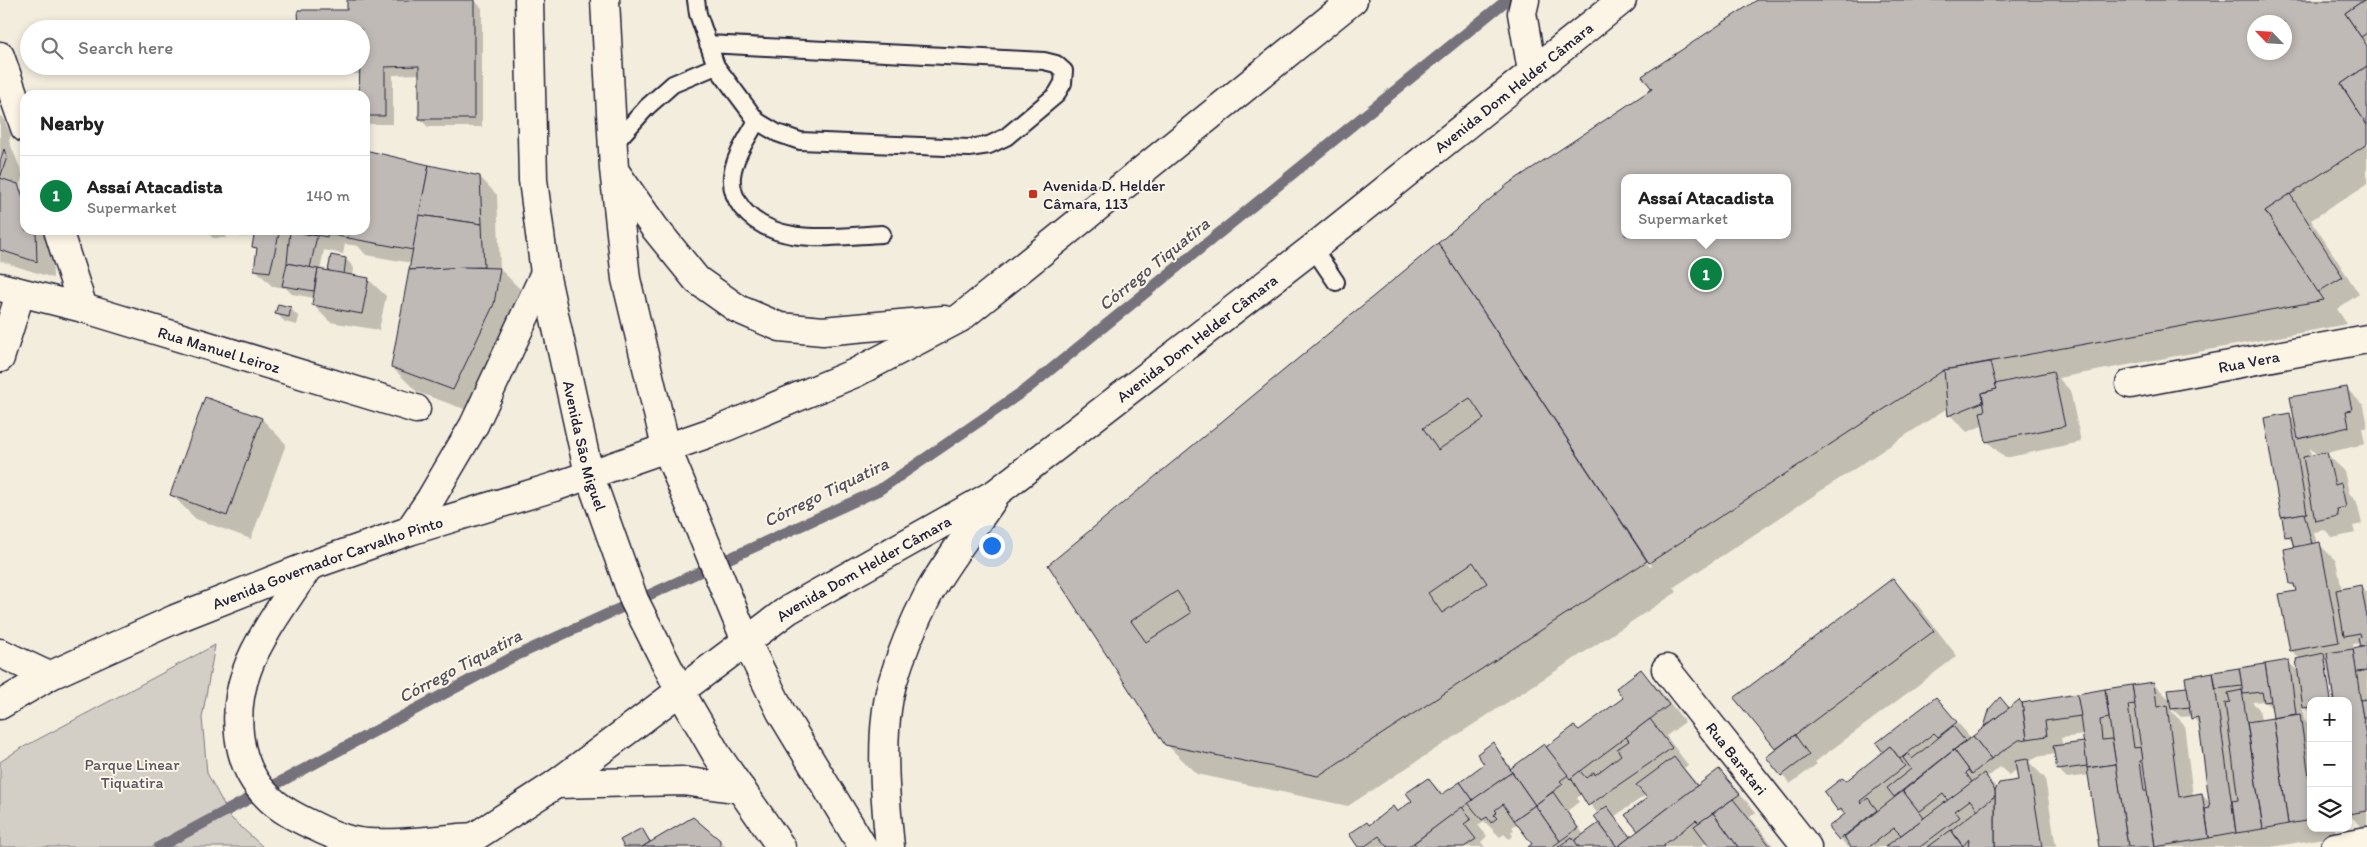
<!DOCTYPE html>
<html lang="en">
<head>
<meta charset="utf-8">
<style>
  :root { --surface:#fff; --page:#f2f2f2; --text:#222; --muted:#767676; --line:#e0e0e0; --accent:#0b8043 }
  body { margin:0; font-family:Itim,sans-serif; background:var(--page); color:var(--text) }
  .controls { position:absolute; right:15px; bottom:15px; display:grid; overflow:hidden; border-radius:10px; box-shadow:0 2px 8px #0003 }
  .controls button { width:45px; height:45px; display:grid; place-items:center; padding:0; border:0; border-bottom:1px solid var(--line); background:var(--surface); color:var(--text); font:25px sans-serif }
  .compass { position:absolute; left:2247px; top:15px; width:45px; height:45px; border-radius:50%; background:var(--surface); box-shadow:0 2px 8px #0003; rotate:295deg }
  .you { position:absolute; left:991px; top:545px; width:18px; height:18px; margin:-12px; border:4px solid #fff; border-radius:50%; background:#1a73e8; box-shadow:0 0 0 8px #1a73e833 }
  .badge { display:grid; place-items:center; width:32px; height:32px; border-radius:50%; background:var(--accent); color:#fff; font-size:16px; font-weight:700 }
  .pin { position:absolute; translate:-50% -50%; border:2px solid #fff; box-shadow:0 1px 5px #0006 }
  .popup { position:absolute; left:1621px; top:174px; width:170px; height:65px; box-sizing:border-box; display:grid; place-content:center; border-radius:10px; background:var(--surface); filter:drop-shadow(0 1px 4px #0005); font-size:16px; white-space:nowrap; color:var(--muted) }
  .popup b { font-size:19px; color:var(--text) }
  .popup::after { content:''; position:absolute; left:50%; top:100%; margin-left:-10px; border:10px solid transparent; border-top-color:var(--surface) }
  .list { margin:0; padding:0; list-style:none }
  h2 { display:flex; justify-content:space-between; align-items:center; height:65px; margin:0; padding:0 20px; font-size:21px }
  h2 small { font-size:16px; font-weight:400; color:var(--muted) }
  .list li { display:grid; grid-template-columns:32px 1fr auto; gap:15px; align-items:center; box-sizing:border-box; height:80px; padding:0 20px; border-top:1px solid var(--line) }
  .list b { display:block; font-size:19px; white-space:nowrap }
  .list p { margin:0; font-size:16px; white-space:nowrap; color:var(--muted) }
  .list em { font-size:16px; font-style:normal; color:var(--muted) }
  .icon { flex:none; width:28px; height:28px; fill:none; stroke:currentColor; stroke-width:2; stroke-linecap:round; stroke-linejoin:round }
  .map { position:relative; flex:none; width:2367px; height:847px; overflow:hidden }
  .search { position:absolute; background:var(--surface); box-shadow:0 2px 8px #0003; left:20px; top:20px; width:350px; height:55px; display:flex; align-items:center; gap:12px; box-sizing:border-box; padding:0 18px; border-radius:28px; color:var(--muted); font-size:19px }
  .panel { position:absolute; background:var(--surface); box-shadow:0 2px 8px #0003; left:20px; top:90px; width:350px; height:145px; border-radius:15px }
  .map>svg:first-child { display:block }
  .green { fill:#d4cfc6; stroke:#7b7880 }
  .shadow { fill:#0003; fill-rule:evenodd }
  .lines { fill:none; stroke-linecap:round; stroke-linejoin:round }
  .stream { stroke:#75727b; stroke-width:11 }
  .building { fill:#bfbab6; stroke:#22223b; fill-rule:evenodd }
  .lane-casing { stroke:#22223b; stroke-width:20 }
  .street-casing { stroke:#22223b; stroke-width:31 }
  .secondary-casing { stroke:#22223b; stroke-width:31 }
  .primary-casing { stroke:#22223b; stroke-width:31 }
  .lane { stroke:#fcf5e5; stroke-width:16 }
  .street { stroke:#fcf5e5; stroke-width:28 }
  .secondary { stroke:#fcf5e5; stroke-width:28 }
  .primary { stroke:#fcf5e5; stroke-width:28 }
  .poi-dot { fill:#c8321e; stroke:#fcf5e5; stroke-width:2 }
  .labels { text-anchor:middle; stroke-width:4; stroke-linejoin:round; paint-order:stroke }
  .street-label { font-size:16px; fill:#22223b; stroke:#fcf5e5 }
  .poi-label { font-size:16px; fill:#22223b; stroke:#fcf5e5; text-anchor:start }
  .park-label { font-size:16px; fill:#575665; stroke:#fcf5e5 }
  .water-label { font-size:18px; font-style:italic; fill:#525160; stroke:#fcf5e5 }
</style>
</head>
<body>
<div class="map">
<svg width="2367" height="847" viewBox="0 0 2367 847">
  <rect width="100%" height="100%" fill="#f3edde"/>
  <filter id="ink" filterUnits="userSpaceOnUse"><feTurbulence type="fractalNoise" baseFrequency=".02" numOctaves="2"/><feDisplacementMap in="SourceGraphic" scale="10" xChannelSelector="R" yChannelSelector="G"/><feConvolveMatrix kernelMatrix="1 2 1 2 8 2 1 2 1" color-interpolation-filters="sRGB"/></filter>
  <g filter="url(#ink)">
    <path class="green" d="M215 645 202 718 207 773 231 818 263 847H0V762L18 750Z"/>
    <g class="shadow">
      <path d="M348 0H474L482 8V127H428L420 119V74L393 75V124H369L365 120V95H360V74H311L303 66H361V29L348 12Z"/>
      <path d="M1760 0H2367V184L2311 220 2359 294 2337 309 2347 324 2058 378 2070 390 2081 442 2005 458 1987 441 1984 425 1967 432 1950 415 1949 407 1674 587 1677 592 1348 806 1197 774 1166 744 1049 565 1509 185 1654 89ZM2254 22H2284V52H2254ZM1625 178H1787V235H1625ZM1462 278 1652 566 1650 567 1460 279Z"/>
      <path d="M0 115 4 120 11 135 9 141 23 175 19 187 25 193V230H46L52 246 53 278 0 261Z"/>
      <path d="M365 154 480 177 497 195 500 269 524 293 478 414 417 392 392 367 412 263 366 255 358 246 345 244 343 254 324 250 320 271 332 273 346 259 354 268 353 277 368 279 386 296 379 330 330 322 313 305 314 298 292 294 286 288 272 286 255 269 258 251 254 247 257 230H365Z"/>
      <path d="M205 230H225L226 238H213Z"/>
      <path d="M233 230H250V237H240Z"/>
      <path d="M290 308 299 317 297 325 285 322 277 314Z"/>
      <path d="M2347 389 2364 406 2367 421V428H2362L2365 444 2326 453 2344 471 2349 493 2357 502 2362 524 2353 526 2355 533 2333 538 2325 530 2314 532 2317 544H2319L2336 561 2342 590 2361 587 2367 593V831L2348 814V701H2333L2327 664H2325L2311 701V714L2302 705 2304 720 2311 727V828H2335L2336 836 2271 847H2100L2090 775 2067 778 2058 769 2056 754 2036 757 2029 762 2045 778 2056 847H1848L1840 839 1845 816 1839 810 1846 782 1885 752 1878 743 1936 698 1971 738 1985 728 1991 709 2000 699 2010 709 2022 704 2153 683 2171 701 2188 688 2186 678 2288 662 2299 672 2300 659 2291 650 2297 592 2291 583 2295 549 2294 544 2287 536 2282 517 2290 415 2296 421ZM2310 448 2317 455 2311 457ZM2361 643V648L2354 649 2353 644ZM2265 701 2273 710 2276 719 2261 721 2259 709 2252 702ZM2171 708 2181 717 2192 716 2200 726 2211 804 2202 795 2193 796 2184 724 2172 712ZM2084 735V743L2063 746 2061 738ZM2000 767 2009 775 2017 770 2019 781 1997 788 1987 778Z"/>
      <path d="M206 399 262 419 286 444 251 539 196 519 171 494Z"/>
      <path d="M1893 580 1917 604 1957 656 1815 762 1817 764 1790 784 1782 775 1778 749 1736 698Z"/>
      <path d="M1641 671 1658 688 1685 722 1666 736 1688 765 1684 768 1699 786 1719 771 1756 812 1750 817 1774 847H1712L1708 841 1700 847H1530L1534 844 1518 823 1512 827 1514 830 1511 832 1513 836 1509 839 1504 834 1500 837 1484 821 1478 825 1487 836 1481 842 1485 847H1360L1369 826 1393 808 1398 813 1413 802 1428 779 1444 795 1486 764 1493 744 1512 769 1578 732 1624 698ZM1582 794 1598 814 1601 824 1584 835 1567 811 1579 802 1577 798ZM1646 795 1649 798 1639 831 1631 837 1615 816Z"/>
      <path d="M641 830 652 842 719 840 726 847H625Z"/>
    </g>
    <g class="lines">
      <path class="stream" d="M159 847 511 658 879 490 1028 388 1507 0"/>
    </g>
    <g class="building">
      <path d="M347 0H474V119H419V66L385 67V116H365V95H359L361 29H299L298 10H347Z"/>
      <path d="M1757 0H2364L2345 13 2367 46V66L2341 84 2367 125V144L2265 211 2324 300 1944 370 1649 563 1438 243 1508 184 1652 89 1642 76ZM2254 22H2284V52H2254ZM1625 178H1787V235H1625Z"/>
      <path d="M2364 0H2367V33L2361 37 2345 13Z"/>
      <path d="M2367 66V125L2341 84Z"/>
      <path d="M4 149 7 157 0 178V162Z"/>
      <path d="M365 150 429 165 413 250 348 238 349 230H365Z"/>
      <path d="M429 165 480 176 482 224 419 215Z"/>
      <path d="M0 178 18 184 25 202V230H36L37 262 0 250Z"/>
      <path d="M2290 194 2343 277 2318 292 2265 211Z"/>
      <path d="M419 215 482 224 484 267 409 270Z"/>
      <path d="M255 230H280L270 272 254 270 257 248 252 247Z"/>
      <path d="M290 230H328L327 237Z"/>
      <path d="M328 230H349L348 238 327 234Z"/>
      <path d="M290 231 317 236 310 268 287 263Z"/>
      <path d="M1438 243 1647 561 1318 776 1165 745 1048 565ZM1470 398 1484 419 1438 450 1423 428ZM1473 562 1487 583 1442 613 1428 593ZM1177 591 1191 613 1146 642 1131 621Z"/>
      <path d="M331 255 346 258 344 274 328 271Z"/>
      <path d="M287 263 318 269 314 291 282 286Z"/>
      <path d="M465 267 500 268 494 304 453 390 391 367 409 270Z"/>
      <path d="M318 269 369 278 362 314 312 305Z"/>
      <path d="M278 304 291 307 289 317 275 314Z"/>
      <path d="M1990 362 1997 389 1982 393 1983 402 1948 416 1944 370Z"/>
      <path d="M2053 371 2065 426 1986 442 1980 412 1985 411 1982 393 1997 389 1995 384Z"/>
      <path d="M2347 387 2352 410 2346 411 2349 427 2298 439 2290 397Z"/>
      <path d="M205 397 262 418 227 516 170 495Z"/>
      <path d="M2290 413 2307 513 2281 517 2264 418Z"/>
      <path d="M2327 452 2335 485 2341 483 2346 507 2337 509 2338 516 2315 521 2303 457Z"/>
      <path d="M2304 513 2312 544 2294 548 2291 536 2285 537 2282 517Z"/>
      <path d="M2320 542 2339 642 2290 651 2279 594 2296 591 2294 584H2290L2284 549Z"/>
      <path d="M1893 578 1934 631 1776 749 1734 698Z"/>
      <path d="M2361 585 2367 617V646L2360 647 2358 638 2361 637 2360 633 2344 636 2336 590Z"/>
      <path d="M2367 646V671L2356 672 2353 649Z"/>
      <path d="M2353 649 2367 744V811L2348 814V701H2334L2327 653Z"/>
      <path d="M2324 653 2331 701H2311V707L2303 708 2296 659Z"/>
      <path d="M2289 660 2296 714 2273 718 2265 664Z"/>
      <path d="M2265 664 2271 701 2264 702 2262 692 2243 694 2239 668Z"/>
      <path d="M2239 668 2242 686 2216 689 2213 672Z"/>
      <path d="M1641 669 1669 705 1570 779 1546 747 1574 726 1579 730 1623 698 1616 688Z"/>
      <path d="M2213 672 2236 833 2209 838 2205 809 2210 808 2198 717 2191 719 2185 677Z"/>
      <path d="M2154 682 2157 707 2167 705 2179 797 2202 793 2209 838 2155 847 2132 685Z"/>
      <path d="M2132 685 2135 704 2128 705 2134 748 2141 747 2143 760 2140 761 2144 791H2147L2155 847H2128L2109 718 2105 689Z"/>
      <path d="M2187 687 2190 707 2171 709 2168 689Z"/>
      <path d="M2105 689 2109 718 2100 720 2102 740 2112 739 2116 764 2087 768 2077 694Z"/>
      <path d="M2242 690 2263 829 2236 833 2232 801 2238 800 2225 703 2230 702 2228 693Z"/>
      <path d="M2077 694 2081 716 2045 721 2047 736 2027 739 2022 703Z"/>
      <path d="M1936 697 1957 722 1938 737 1934 733 1900 759 1890 746 1883 752 1876 743Z"/>
      <path d="M2000 697 2009 708 1984 727 1990 708Z"/>
      <path d="M2367 699V717H2363L2360 700Z"/>
      <path d="M2019 700 2022 703 2027 739 2019 740 1991 759 1973 736Z"/>
      <path d="M2300 714 2311 790V820L2288 824 2273 718Z"/>
      <path d="M2273 718 2288 824 2263 829 2247 722Z"/>
      <path d="M1650 719 1672 748 1588 806 1571 778 1580 771 1586 778 1594 772 1595 775 1621 755 1617 749 1629 741 1626 737Z"/>
      <path d="M1953 726 1965 741 1894 797 1887 788 1911 769 1903 758 1908 753 1912 759Z"/>
      <path d="M1795 735 1809 755 1781 776 1766 757Z"/>
      <path d="M1973 736 1991 759 1972 774 1954 750Z"/>
      <path d="M1493 742 1512 772 1473 800 1460 782 1484 764 1477 754Z"/>
      <path d="M2084 742 2087 766 2057 770 2053 746Z"/>
      <path d="M1544 744 1568 775 1560 781 1563 784 1535 805 1510 769Z"/>
      <path d="M1890 746 1905 766 1860 801 1861 803 1868 798 1877 810 1839 840 1828 827 1845 814 1841 809 1838 811 1824 792 1842 778 1846 781Z"/>
      <path d="M1954 750 1969 770 1966 773 1972 782 1948 801 1943 794 1919 812 1903 791Z"/>
      <path d="M1674 757 1697 786 1638 831 1625 815 1647 798 1636 785Z"/>
      <path d="M2028 759 2042 847H1995V791L1999 783 2018 780 2015 761Z"/>
      <path d="M2116 764 2128 847H2099L2087 768Z"/>
      <path d="M1719 769 1740 794 1699 823 1696 820 1664 845 1665 847H1617Z"/>
      <path d="M1512 772 1535 805 1514 820 1503 804 1495 810 1497 812 1494 815 1497 818 1491 823 1487 817 1482 820 1468 803Z"/>
      <path d="M1984 773 1995 791V796L1978 810 1970 800 1955 811 1960 817 1920 847H1885Z"/>
      <path d="M1428 778 1441 795 1460 782 1473 800 1408 847H1388L1379 836 1364 847H1358L1349 834 1367 822 1369 825 1393 806 1397 812 1412 801 1406 793Z"/>
      <path d="M1903 791 1924 818 1901 835 1894 828 1869 847H1851L1844 837Z"/>
      <path d="M1553 792 1578 828 1560 841 1535 805Z"/>
      <path d="M1995 796V847H1968L1969 839 1963 846 1951 830Z"/>
      <path d="M1733 799 1771 847H1738L1713 813Z"/>
      <path d="M1535 805 1560 841 1552 847H1528L1532 844 1514 820Z"/>
      <path d="M1607 806 1630 837 1617 847 1594 816Z"/>
      <path d="M1462 807 1471 819 1464 824 1476 839 1464 847H1417L1414 843Z"/>
      <path d="M1713 813 1738 847H1710L1694 826Z"/>
      <path d="M693 817 720 840V847H642Z"/>
      <path d="M1599 823 1617 847H1579L1574 841Z"/>
      <path d="M642 828 650 842 642 847H624L620 840Z"/>
      <path d="M1951 830 1963 847H1928Z"/>
      <path d="M1572 837 1579 847H1558Z"/>
    </g>
    <g class="lines">
      <g class="lane-casing">
        <g id="lane">
          <path d="M696 0 698 14 716 66 757 121 777 133 800 141 969 148 989 145 1006 137 1056 95 1063 83 1064 71 1056 64 1044 61 708 44"/>
          <path d="M757 121C748 137 734 157 732 176 731 188 735 199 742 208 775 248 836 236 882 234"/>
          <path d="M613 145 647 107 673 84 716 66"/>
          <path d="M1313 248 1336 282"/>
        </g>
      </g>
      <g class="street-casing">
        <g id="street">
          <path d="M0 56 25 128"/>
          <path d="M58 230 83 308"/>
          <path id="s1" d="M0 287 83 308 416 409"/>
          <path d="M0 358 20 294"/>
          <path id="s2" d="M2130 384 2367 339"/>
          <path d="M0 653 49 676"/>
          <path id="s3" d="M1666 669 1807 847"/>
          <path d="M2335 847 2367 841"/>
        </g>
      </g>
      <g class="secondary-casing">
        <g id="secondary">
          <path d="M746 641 781 712 863 847"/>
          <path d="M680 691 717 755 781 847"/>
        </g>
      </g>
      <g class="primary-casing">
        <g id="primary">
          <path id="s4" d="M529 0 533 180 545 273 589 474 634 600 680 691"/>
          <path d="M605 0 614 169 626 279 666 447 746 641"/>
          <path d="M1525 0 1522 13 1532 71"/>
          <path d="M616 173 654 227 697 280 738 309 780 327 823 331 944 320"/>
          <path d="M409 531 430 500 474 425 545 273"/>
          <path d="M309 566C290 595 258 638 247 670 232 711 235 763 266 795 279 809 297 818 314 826 330 834 349 842 368 843 403 845 439 839 474 837"/>
          <path id="s5" d="M0 705 49 676 175 619 309 566 409 531 554 487 721 429 855 373 960 318 1353 0"/>
          <path d="M556 784 682 781 741 789"/>
          <path id="s6" d="M459 847 556 784 788 610 996 493 1313 248 1622 0"/>
          <path d="M890 847C885 797 879 733 892 684 901 653 914 622 929 593 947 560 972 530 993 499"/>
        </g>
      </g>
      <use href="#lane" class="lane"/>
      <use href="#street" class="street"/>
      <use href="#secondary" class="secondary"/>
      <use href="#primary" class="primary"/>
    </g>
  </g>
  <rect class="poi-dot" x="1028" y="189" width="10" height="10" rx="2.5"/>
  <g class="labels">
    <g class="street-label">
      <text dy="6" stroke="none"><textPath href="#s6" startOffset="1302">Avenida Dom Helder Câmara</textPath></text>
      <text dy="6" stroke="none"><textPath href="#s6" startOffset="898">Avenida Dom Helder Câmara</textPath></text>
      <text dy="6" stroke="none"><textPath href="#s1" startOffset="228">Rua Manuel Leiroz</textPath></text>
      <text dy="6" stroke="none"><textPath href="#s2" startOffset="121">Rua Vera</textPath></text>
      <text dy="6" stroke="none"><textPath href="#s4" startOffset="451">Avenida São Miguel</textPath></text>
      <text dy="6" stroke="none"><textPath href="#s5" startOffset="358">Avenida Governador Carvalho Pinto</textPath></text>
      <text dy="6" stroke="none"><textPath href="#s6" startOffset="492">Avenida Dom Helder Câmara</textPath></text>
      <text dy="6" stroke="none"><textPath href="#s3" startOffset="114">Rua Baratari</textPath></text>
    </g>
    <g class="poi-label">
      <text x="1043" y="191">Avenida D. Helder<tspan x="1043" dy="18">Câmara, 113</tspan></text>
    </g>
    <g class="park-label">
      <text x="132" y="770">Parque Linear<tspan x="132" dy="18">Tiquatira</tspan></text>
    </g>
    <g class="water-label">
      <text transform="translate(1154 264) rotate(-39)" y="6">Córrego Tiquatira</text>
      <text transform="translate(826 492) rotate(-26)" y="6">Córrego Tiquatira</text>
      <text transform="translate(460 666) rotate(-28)" y="6">Córrego Tiquatira</text>
    </g>
  </g>
</svg>
<div class="controls">
<button>+</button>
<button>−</button>
<button><svg class="icon" aria-label="layers" viewBox="0 0 24 24"><path d="M12 4l9 5-9 5-9-5zM3 14l9 5 9-5"/></svg></button>
</div>
<svg class="compass" viewBox="-18 -18 36 36"><path d="M0-13l5 13h-10z" fill="#e53935"/><path d="M0 13l5-13h-10z" fill="#767676"/></svg>
<div class="you"></div>
<div class="pin badge" style="left:1706px;top:274px">1</div>
<div class="popup"><b>Assaí Atacadista</b>Supermarket</div>
<div class="search"><svg class="icon" aria-label="search" viewBox="0 0 24 24"><circle cx="10" cy="10" r="6"/><path d="M15 15l6 6"/></svg>Search here</div>
<section class="panel">
<h2>Nearby<small></small></h2>
<ul class="list">
<li><span class="badge">1</span><div><b>Assaí Atacadista</b><p>Supermarket</p></div><em>140 m</em></li>
</ul>
</section>
</div>
</body>
</html>
